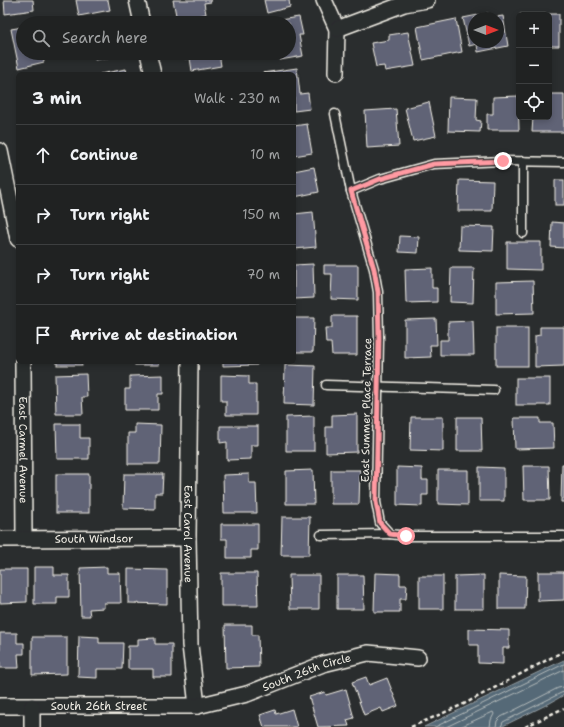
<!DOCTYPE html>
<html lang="en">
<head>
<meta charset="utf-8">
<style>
  :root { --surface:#202222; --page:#2d2f2f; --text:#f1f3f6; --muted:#a2a4a5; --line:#3d3f40 }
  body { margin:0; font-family:"Shantell Sans",sans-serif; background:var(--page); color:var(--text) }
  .controls { position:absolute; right:12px; top:12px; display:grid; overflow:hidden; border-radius:6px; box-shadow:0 2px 6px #0003 }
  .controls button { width:36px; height:36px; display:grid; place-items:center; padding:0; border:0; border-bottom:1px solid var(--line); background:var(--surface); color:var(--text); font:20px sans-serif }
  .compass { position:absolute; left:468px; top:12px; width:36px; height:36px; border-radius:50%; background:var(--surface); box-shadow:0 2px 6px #0003; rotate:90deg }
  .stop { position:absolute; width:12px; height:12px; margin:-9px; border:3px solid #ff9aa2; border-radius:50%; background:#fff }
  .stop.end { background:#ff9aa2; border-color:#fff; box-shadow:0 1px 4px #0008 }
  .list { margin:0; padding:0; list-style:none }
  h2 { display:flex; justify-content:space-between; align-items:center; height:52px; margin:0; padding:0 16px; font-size:17px }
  h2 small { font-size:13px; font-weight:400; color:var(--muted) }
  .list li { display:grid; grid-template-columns:26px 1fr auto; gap:12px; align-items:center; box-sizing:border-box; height:60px; padding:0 16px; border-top:1px solid var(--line) }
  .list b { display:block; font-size:15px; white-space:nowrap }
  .list em { font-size:13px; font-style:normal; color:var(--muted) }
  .icon { flex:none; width:22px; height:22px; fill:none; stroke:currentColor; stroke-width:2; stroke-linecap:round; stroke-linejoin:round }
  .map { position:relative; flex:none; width:564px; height:727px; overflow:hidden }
  .search { position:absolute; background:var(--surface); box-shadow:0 2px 6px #0003; left:16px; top:16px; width:280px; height:44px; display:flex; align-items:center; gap:10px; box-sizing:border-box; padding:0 14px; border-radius:22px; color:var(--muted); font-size:15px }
  .panel { position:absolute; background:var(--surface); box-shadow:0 2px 6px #0003; left:16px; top:72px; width:280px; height:292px; border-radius:6px }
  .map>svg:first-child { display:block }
  .water { fill:#556977; stroke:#959fa4 }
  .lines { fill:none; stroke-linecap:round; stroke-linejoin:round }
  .shore { stroke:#b4bbbb; stroke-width:1 }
  .building { fill:#606376; stroke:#f4f1e8; fill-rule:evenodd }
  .lane-casing { stroke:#f4f1e8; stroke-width:11 }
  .street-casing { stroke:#f4f1e8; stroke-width:18 }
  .path { stroke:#f4f1e8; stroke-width:2.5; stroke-dasharray:4 3; stroke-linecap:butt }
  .lane { stroke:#2a2d2e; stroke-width:8 }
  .street { stroke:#2a2d2e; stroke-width:15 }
  .route { stroke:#ff9aa2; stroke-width:5 }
  .labels { text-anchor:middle; stroke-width:4; stroke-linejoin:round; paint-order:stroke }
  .street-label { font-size:11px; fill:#f4f1e8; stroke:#2a2d2e }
</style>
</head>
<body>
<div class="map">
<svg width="564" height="727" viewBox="0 0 564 727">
  <rect width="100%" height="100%" fill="#2a2d2e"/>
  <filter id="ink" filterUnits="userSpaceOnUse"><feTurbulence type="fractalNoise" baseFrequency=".025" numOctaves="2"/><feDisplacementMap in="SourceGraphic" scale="8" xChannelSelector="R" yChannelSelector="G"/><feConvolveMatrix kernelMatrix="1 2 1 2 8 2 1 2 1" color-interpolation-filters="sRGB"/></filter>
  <g filter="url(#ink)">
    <path class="water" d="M564 660V695L550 703 501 727H424Z"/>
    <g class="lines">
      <g class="shore">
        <path d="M435 727 564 664"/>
        <path d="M446 727 564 670"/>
        <path d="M460 727 493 712 494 714 491 720 490 727"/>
        <path d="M496 727 497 721 501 717 558 688 564 687"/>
        <path d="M501 727 503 722 561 693 564 692"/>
      </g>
    </g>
    <g class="building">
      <path d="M4 0H33L34 10 5 14Z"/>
      <path d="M76 0H108L110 10 79 16Z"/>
      <path d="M173 0H211V2L204 3 206 14 177 20Z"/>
      <path d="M264 0H289L290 7 267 13Z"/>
      <path d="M488 13 489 18 503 16 508 46 478 52 477 44 469 46 463 18ZM474 18H498V42H474Z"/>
      <path d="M520 14H559V46H549V15H520Z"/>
      <path d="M299 17 303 35H299L303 56 280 60 278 53H289V23H273V21Z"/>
      <path d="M456 19 462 52 423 60 417 27Z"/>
      <path d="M118 20 119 23H103Z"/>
      <path d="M23 27V53H42L44 62 19 68 11 29Z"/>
      <path d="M408 32 415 66 385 71 384 66 376 67 371 43 389 40V35Z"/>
      <path d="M94 53H116L117 56 95 60Z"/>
      <path d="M184 53H219L221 66 192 71 190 58 185 59Z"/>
      <path d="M297 68 300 94 308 93 310 109 294 111V74L262 73Z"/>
      <path d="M126 69 127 74H100Z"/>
      <path d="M549 94H564V132H532L533 117H549Z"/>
      <path d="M518 96 519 130H487V114H493V97Z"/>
      <path d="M449 97 477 98 476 120 481 121 480 132 448 131Z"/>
      <path d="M429 102 436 136 413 141 405 108Z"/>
      <path d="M396 109 399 146 367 148 365 111Z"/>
      <path d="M307 124 312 153 294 156V126Z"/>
      <path d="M314 167 319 192 294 197V171Z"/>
      <path d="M459 180 493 181 492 211H458Z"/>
      <rect x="555" y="180" width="9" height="25"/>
      <path d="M313 212 316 247 294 249V214Z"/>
      <path d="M552 222 564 223V248L551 247Z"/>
      <path d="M460 226 494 227 493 251 459 250Z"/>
      <path d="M400 236 419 237 418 253 399 252Z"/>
      <path d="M507 242H541V270L507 269Z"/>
      <path d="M313 264 314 298 294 299V265Z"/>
      <path d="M324 265H358V300L331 299 332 274H324Z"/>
      <path d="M432 268V288H437V302L406 303 405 269Z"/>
      <path d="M451 268H474L473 303 450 302Z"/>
      <path d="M533 281 534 313 496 314V282Z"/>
      <path d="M332 316H357V355H332L331 343H326L325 328H332Z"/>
      <path d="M294 318H314L313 352H294Z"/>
      <path d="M436 319 437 345H430L431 357 405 358V320Z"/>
      <path d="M473 321 474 355H440V340H448V322Z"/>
      <path d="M540 327H564V366L535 367V336L540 335Z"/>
      <rect x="496" y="328" width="32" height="38"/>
      <rect x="57" y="362" width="25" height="3"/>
      <rect x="135" y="362" width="24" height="3"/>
      <path d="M223 362H257V365L223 366Z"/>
      <path d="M285 365 315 366 314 405 284 404Z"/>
      <path d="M86 374 87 397H82L83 414H56L55 375Z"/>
      <path d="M163 375V394H158V410H125V389H130V376Z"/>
      <path d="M221 375 249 376V384H256V415H226V401H221Z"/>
      <rect x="516" y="378" width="34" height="27"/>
      <path d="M357 414V452L326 453V427H332V415Z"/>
      <path d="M314 416V451H286V417Z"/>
      <path d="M411 417H443V451L410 450Z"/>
      <path d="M457 417H481L482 451H457Z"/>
      <path d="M514 418H540V423H553L554 448 515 449Z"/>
      <path d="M56 424H80V438H89V459H57Z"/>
      <path d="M135 424 161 425 160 464H128V433H135Z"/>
      <path d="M220 426H258V445H251V459L227 460V442L220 443Z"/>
      <path d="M562 464H564V502H561Z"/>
      <path d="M523 466H549L550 500H524Z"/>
      <path d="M397 467 422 468V480H428V495H422V506L397 505Z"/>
      <path d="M479 467 504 468V501H479Z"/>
      <path d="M313 470 314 504H286V471Z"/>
      <path d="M331 470H360L359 504H331Z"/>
      <path d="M438 470H468V505L438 504Z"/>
      <rect x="56" y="474" width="33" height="39"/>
      <path d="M124 474H163L162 493H155V509L123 508Z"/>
      <path d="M249 474V483H256L257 513H224L223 475Z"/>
      <path d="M282 517H310L309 555H281Z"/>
      <path d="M221 524H258V550H251V558H227V539H221Z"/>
      <path d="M34 567H54V575H69V597H57V604H34Z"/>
      <path d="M107 567V573H120L121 603H104V608L89 609 90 616H81L80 568Z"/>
      <path d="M0 569H27V602L0 603Z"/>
      <path d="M128 569 167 570V604L128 603Z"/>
      <path d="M538 572H564V600L538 601Z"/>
      <path d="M221 573H257L258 606H221Z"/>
      <path d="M375 573 400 574V585H407L406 599H400V612H374Z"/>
      <path d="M289 575H319V609H290Z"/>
      <path d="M337 575H363L364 609H337Z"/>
      <path d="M484 575V609H455V576Z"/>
      <path d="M499 575 526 576 525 609H499Z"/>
      <rect x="419" y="576" width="24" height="33"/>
      <path d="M225 625H252V635H258L259 667 226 668Z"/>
      <path d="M469 629 509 630V648H503V664L478 663V645H469Z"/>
      <path d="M0 633H17V643H24V654H18L19 668H0Z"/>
      <path d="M79 636 99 637V643H123L122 669H97V678L78 677Z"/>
      <path d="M32 637H67V674L32 675Z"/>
      <path d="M155 638V644H172V677H153V669H128V646H138V639Z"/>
      <path d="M366 677 369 685 387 678 398 706 383 712 381 708 364 715 352 682Z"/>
      <path d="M346 689 354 718 347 720 349 726 318 727 309 697 325 692 326 695Z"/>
      <path d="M292 709 297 727H264L260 715 275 710 276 714Z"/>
    </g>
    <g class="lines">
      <g class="lane-casing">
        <g id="lane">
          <path d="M335 114 351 191 374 269 378 292 379 339 376 502 380 523 390 534 406 536H564"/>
          <path d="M523 161V233"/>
          <path d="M351 191 380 179 434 164 503 161 564 162"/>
          <path d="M326 385 494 390"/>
          <path d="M321 535 390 534"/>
        </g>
      </g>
      <g class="street-casing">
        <g id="street">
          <path d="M137 0 142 23"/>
          <path d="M324 0 337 29 336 73"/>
          <path d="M337 29 404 4 427 0"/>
          <path d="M148 53 153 74"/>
          <path d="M0 151 18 239"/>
          <path id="s1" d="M23 362 24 539"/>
          <path id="s2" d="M190 362 188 538 190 645 197 706"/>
          <path id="s3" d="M0 539 188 538"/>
          <path id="s4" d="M0 706H197L247 694 323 664 368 653 418 658"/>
          <path d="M32 727V706"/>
        </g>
      </g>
      <g class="path">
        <path d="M411 727 464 704 564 651"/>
        <path d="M525 727 564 708"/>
      </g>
      <use href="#lane" class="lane"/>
      <use href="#street" class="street"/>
    </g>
  </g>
  <g class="lines" filter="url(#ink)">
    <path class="route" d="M406 536 390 534 380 523 376 502 379 338 378 292 374 269 351 191 380 179 434 164 503 161"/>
  </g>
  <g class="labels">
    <g class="street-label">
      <text transform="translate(366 410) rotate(-89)" y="4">East Summer Place Terrace</text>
      <text dy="4" stroke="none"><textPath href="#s1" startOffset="88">East Carmel Avenue</textPath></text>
      <text dy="4" stroke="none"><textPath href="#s2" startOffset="172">East Carol Avenue</textPath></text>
      <text dy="4" stroke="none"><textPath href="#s3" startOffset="94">South Windsor</textPath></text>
      <text dy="4" stroke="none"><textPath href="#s4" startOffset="312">South 26th Circle</textPath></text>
      <text dy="4" stroke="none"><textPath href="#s4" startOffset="99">South 26th Street</textPath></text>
    </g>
  </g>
</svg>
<div class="controls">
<button>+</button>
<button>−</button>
<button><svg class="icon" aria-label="locate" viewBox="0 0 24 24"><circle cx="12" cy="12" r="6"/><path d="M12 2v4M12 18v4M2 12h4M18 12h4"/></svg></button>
</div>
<svg class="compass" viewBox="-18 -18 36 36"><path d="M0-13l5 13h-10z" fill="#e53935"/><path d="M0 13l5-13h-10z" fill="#a2a4a5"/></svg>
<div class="stop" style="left:406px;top:536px"></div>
<div class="stop end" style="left:503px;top:161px"></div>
<div class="search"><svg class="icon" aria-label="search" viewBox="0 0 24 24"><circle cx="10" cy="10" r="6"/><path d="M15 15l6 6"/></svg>Search here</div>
<section class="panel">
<h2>3 min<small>Walk · 230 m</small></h2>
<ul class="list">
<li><svg class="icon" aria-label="ahead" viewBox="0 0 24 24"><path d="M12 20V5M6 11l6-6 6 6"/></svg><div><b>Continue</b></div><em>10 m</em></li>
<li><svg class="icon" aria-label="right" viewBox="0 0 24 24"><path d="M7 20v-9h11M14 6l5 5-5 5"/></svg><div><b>Turn right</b></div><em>150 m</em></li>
<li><svg class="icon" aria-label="right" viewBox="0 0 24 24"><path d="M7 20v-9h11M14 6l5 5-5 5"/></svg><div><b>Turn right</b></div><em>70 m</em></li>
<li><svg class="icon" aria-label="arrive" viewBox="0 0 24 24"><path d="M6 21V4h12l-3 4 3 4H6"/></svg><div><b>Arrive at destination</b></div></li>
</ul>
</section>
</div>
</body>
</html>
